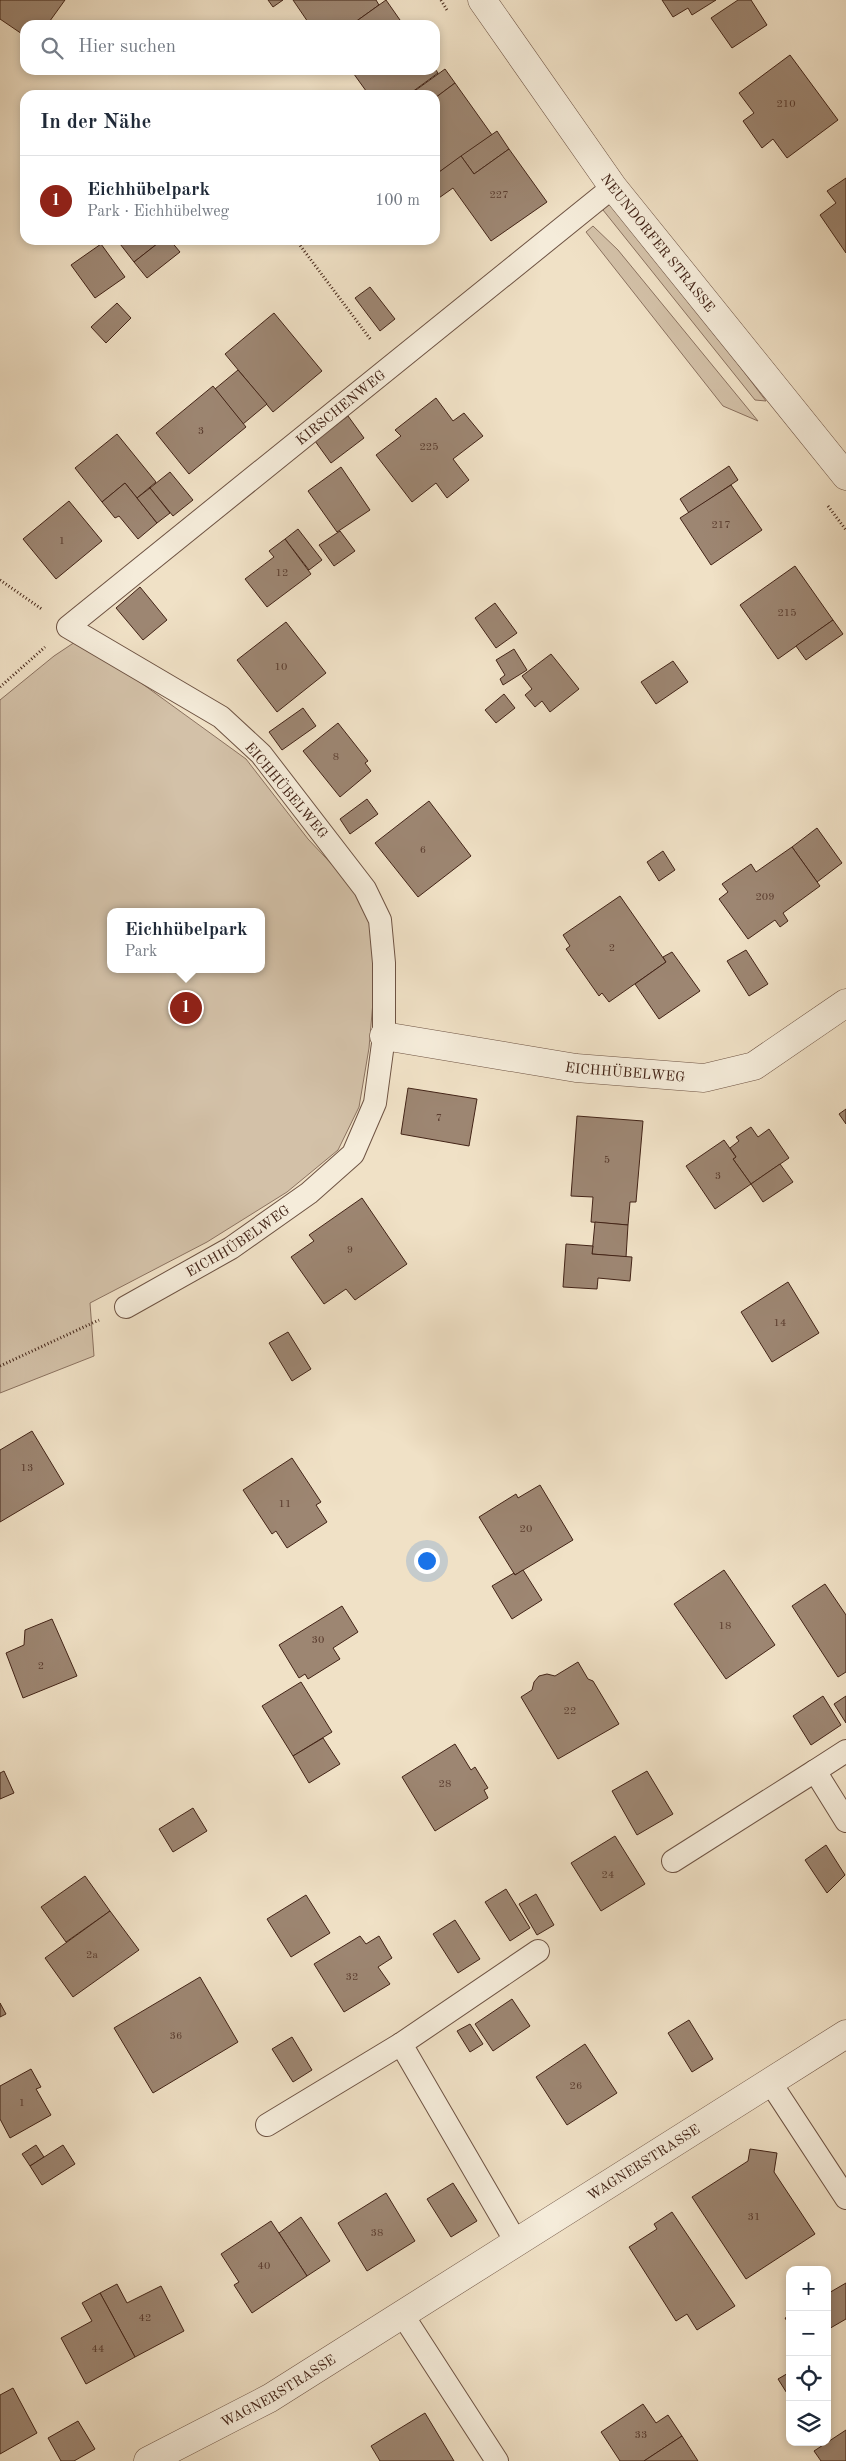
<!DOCTYPE html>
<html lang="de">
<head>
<meta charset="utf-8">
<style>
  :root { --surface:#fff; --page:#f2f2f3; --text:#1f2937; --muted:#747a83; --line:#e0e1e3; --accent:#8f2418 }
  body { margin:0; font-family:"Old Standard TT",serif; background:var(--page); color:var(--text) }
  .controls { position:absolute; right:15px; bottom:15px; display:grid; overflow:hidden; border-radius:10px; box-shadow:0 2px 8px #0003 }
  .controls button { width:45px; height:45px; display:grid; place-items:center; padding:0; border:0; border-bottom:1px solid var(--line); background:var(--surface); color:var(--text); font:25px sans-serif }
  .you { position:absolute; left:426px; top:1560px; width:18px; height:18px; margin:-12px; border:4px solid #fff; border-radius:50%; background:#1a73e8; box-shadow:0 0 0 8px #1a73e833 }
  .badge { display:grid; place-items:center; width:32px; height:32px; border-radius:50%; background:var(--accent); color:#fff; font-size:16px; font-weight:700 }
  .pin { position:absolute; translate:-50% -50%; border:2px solid #fff; box-shadow:0 1px 5px #0006 }
  .popup { position:absolute; left:107px; top:908px; width:158px; height:65px; box-sizing:border-box; display:grid; place-content:center; border-radius:10px; background:var(--surface); filter:drop-shadow(0 1px 4px #0005); font-size:16px; white-space:nowrap; color:var(--muted) }
  .popup b { font-size:19px; color:var(--text) }
  .popup::after { content:''; position:absolute; left:50%; top:100%; margin-left:-10px; border:10px solid transparent; border-top-color:var(--surface) }
  .list { margin:0; padding:0; list-style:none }
  h2 { display:flex; justify-content:space-between; align-items:center; height:65px; margin:0; padding:0 20px; font-size:21px }
  h2 small { font-size:16px; font-weight:400; color:var(--muted) }
  .list li { display:grid; grid-template-columns:32px 1fr auto; gap:15px; align-items:center; box-sizing:border-box; height:90px; padding:0 20px; border-top:1px solid var(--line) }
  .list b { display:block; font-size:19px; white-space:nowrap }
  .list p { margin:0; font-size:16px; white-space:nowrap; color:var(--muted) }
  .list em { font-size:16px; font-style:normal; color:var(--muted) }
  .icon { flex:none; width:28px; height:28px; fill:none; stroke:currentColor; stroke-width:2; stroke-linecap:round; stroke-linejoin:round }
  .map { position:relative; flex:none; width:846px; height:2461px; overflow:hidden }
  .search { position:absolute; background:var(--surface); box-shadow:0 2px 8px #0003; left:20px; top:20px; width:420px; height:55px; display:flex; align-items:center; gap:12px; box-sizing:border-box; padding:0 18px; border-radius:15px; color:var(--muted); font-size:19px }
  .panel { position:absolute; background:var(--surface); box-shadow:0 2px 8px #0003; left:20px; top:90px; width:420px; height:155px; border-radius:15px }
  .map>svg:first-child { display:block }
  .green { fill:#d3c1a8; stroke:#8b7260; fill-rule:evenodd }
  .building { fill:#9d8672; stroke:#432417 }
  .lines { fill:none; stroke-linecap:round; stroke-linejoin:round }
  .service-casing { stroke:#6e5343; stroke-width:24 }
  .minor-casing { stroke:#6e5343; stroke-width:29 }
  .tertiary-casing { stroke:#6e5343; stroke-width:29 }
  .path { stroke:#432417; stroke-width:3; stroke-dasharray:1 2.5; stroke-linecap:butt }
  .service { stroke:#f5ecda; stroke-width:22 }
  .minor { stroke:#f5ecda; stroke-width:28 }
  .tertiary { stroke:#f5ecda; stroke-width:28 }
  .labels { text-anchor:middle; stroke-width:4; stroke-linejoin:round; paint-order:stroke }
  .number-label { font-size:11px; fill:#5a3c2e }
  .street-label { font-size:14px; fill:#432417; stroke:#f5ecda }
</style>
</head>
<body>
<div class="map">
<svg width="846" height="2461" viewBox="0 0 846 2461">
  <rect width="100%" height="100%" fill="#f0e1c6"/>
  <filter id="stains"><feTurbulence type="fractalNoise" baseFrequency=".004" numOctaves="4"/><feColorMatrix values="0 0 0 0 .2 0 0 0 0 .09 0 0 0 0 .02 0 0 0 .5 -.17"/></filter>
  <radialGradient id="worn" r=".72"><stop offset=".6" stop-color="#630" stop-opacity="0"/><stop offset="1" stop-color="#630" stop-opacity=".3"/></radialGradient>
  <g class="green">
    <path d="M609 204 679 286 766 401 755 400 603 210Z"/>
    <path d="M593 226 618 250 758 421 723 406 586 232Z"/>
    <path d="M75 642 126 672 246 759 308 839 357 891 374 927 376 967 369 1048 359 1107 338 1150 287 1192 207 1242 90 1303 94 1356 0 1393V700L54 656ZM111 912H261V969H111Z"/>
  </g>
  <g class="building">
    <path d="M0 0H65L47 25H25V36L0 19Z"/>
    <path d="M268 0H283L273 7Z"/>
    <path d="M293 0H376L379 5 351 25H310Z"/>
    <path d="M386 0 400 20 393 25H351Z"/>
    <path d="M662 0H716L692 15 688 8 673 17Z"/>
    <path d="M738 0H751L767 25 732 48 711 18Z"/>
    <path d="M400 20 404 25H393Z"/>
    <path d="M790 55 838 120 787 158 773 139 762 148 743 121 754 113 739 93Z"/>
    <path d="M435 69 438 73 408 95H369L351 70Z"/>
    <path d="M445 69 455 83 435 98V95H409Z"/>
    <path d="M455 83 492 135 435 175V98Z"/>
    <path d="M497 131 509 149 474 174 461 156Z"/>
    <path d="M509 149 547 202 491 241 453 188 436 200 435 175 461 156 474 174Z"/>
    <path d="M846 178V253L820 215 836 203 827 191Z"/>
    <path d="M117 240H162L134 262Z"/>
    <path d="M162 240H170L180 252 147 278 134 262Z"/>
    <path d="M101 244 125 277 95 298 71 265Z"/>
    <path d="M370 287 395 319 380 331 355 298Z"/>
    <path d="M117 303 131 318 106 343 91 327Z"/>
    <path d="M274 313 322 371 273 412 225 354Z"/>
    <path d="M238 370 267 404 243 424 215 389Z"/>
    <path d="M213 386 246 427 189 474 156 433Z"/>
    <path d="M436 398 453 421 464 413 483 436 453 459 469 480 447 498 436 483 412 502 376 455 401 436 395 430Z"/>
    <path d="M348 416 364 438 331 463 315 441Z"/>
    <path d="M117 434 156 482 137 498 125 483 102 502 75 468Z"/>
    <path d="M729 466 738 480 689 513 680 499Z"/>
    <path d="M341 467 370 510 337 532 308 491Z"/>
    <path d="M170 472 193 500 173 516 150 488Z"/>
    <path d="M125 483 157 523 138 539 119 516 115 518 102 502Z"/>
    <path d="M731 485 762 530 711 565 680 518Z"/>
    <path d="M150 488 170 513 157 523 137 498Z"/>
    <path d="M69 501 102 541 56 579 23 539Z"/>
    <path d="M298 529 322 560 309 570 285 539Z"/>
    <path d="M340 531 355 551 334 566 319 545Z"/>
    <path d="M285 539 311 574 267 607 245 579 274 557 269 551Z"/>
    <path d="M795 566 833 620 778 659 740 605Z"/>
    <path d="M140 587 167 620 143 640 116 608Z"/>
    <path d="M495 603 517 633 496 648 475 618Z"/>
    <path d="M833 620 843 634 806 660 796 646Z"/>
    <path d="M286 622 326 673 277 712 237 660Z"/>
    <path d="M514 649 527 670 503 685 500 679 505 675 496 660Z"/>
    <path d="M551 654 579 689 550 712 542 701 535 707 525 695 532 689 522 676Z"/>
    <path d="M673 661 688 682 656 704 641 682Z"/>
    <path d="M504 694 515 708 496 723 485 710Z"/>
    <path d="M303 708 316 726 282 750 269 732Z"/>
    <path d="M338 723 368 761 365 763 371 771 340 797 303 751Z"/>
    <path d="M367 799 378 814 350 834 340 819Z"/>
    <path d="M429 801 471 856 418 897 375 843Z"/>
    <path d="M817 828 842 863 817 882 792 847Z"/>
    <path d="M792 847 820 886 783 913 788 921 780 927 775 920 748 939 719 899 728 892 722 884 751 864 756 872Z"/>
    <path d="M663 851 675 870 659 881 647 862Z"/>
    <path d="M620 896 666 962 609 1002 602 993 599 996 566 949 570 946 563 935Z"/>
    <path d="M746 950 768 984 749 996 727 961Z"/>
    <path d="M672 952 700 991 659 1019 635 984 666 962 663 957Z"/>
    <path d="M408 1088 477 1099 469 1146 401 1134Z"/>
    <path d="M846 1109V1124L839 1114Z"/>
    <path d="M577 1116 643 1121 636 1202H630L628 1225 591 1222 593 1197 571 1196Z"/>
    <path d="M751 1127 758 1137 769 1129 789 1158 751 1184 733 1159 736 1157 730 1148 739 1141 736 1137Z"/>
    <path d="M724 1140 736 1157 733 1159 751 1184 715 1209 686 1166Z"/>
    <path d="M780 1164 793 1182 763 1202 751 1184Z"/>
    <path d="M362 1198 407 1264 355 1300 346 1289 324 1304 291 1257 314 1241 309 1235Z"/>
    <path d="M595 1222 628 1225 626 1257 592 1254Z"/>
    <path d="M566 1244 593 1246 592 1254 632 1257 630 1281 598 1278 597 1289 563 1287Z"/>
    <path d="M788 1282 819 1333 772 1362 741 1312Z"/>
    <path d="M288 1332 311 1369 292 1381 269 1343Z"/>
    <path d="M32 1431 64 1484 0 1522V1450Z"/>
    <path d="M292 1458 321 1502 316 1505 327 1522 287 1548 276 1531 272 1534 243 1490Z"/>
    <path d="M540 1485 573 1540 515 1575 479 1517 516 1494 518 1498Z"/>
    <path d="M523 1570 542 1600 512 1619 492 1586 514 1573 515 1575Z"/>
    <path d="M724 1570 775 1645 726 1679 674 1604Z"/>
    <path d="M825 1584 846 1615V1672L838 1677 792 1606Z"/>
    <path d="M342 1606 358 1632 333 1648 340 1659 308 1679 305 1674 299 1678 279 1645Z"/>
    <path d="M52 1619 77 1676 23 1698 6 1653 24 1645 25 1630Z"/>
    <path d="M578 1662 588 1679 593 1681 619 1724 558 1759 521 1697 532 1690 534 1682 539 1676 547 1674 555 1676Z"/>
    <path d="M301 1682 332 1732 293 1756 262 1706Z"/>
    <path d="M823 1696 841 1725 811 1745 793 1716Z"/>
    <path d="M846 1696V1723L834 1704Z"/>
    <path d="M323 1738 340 1764 309 1783 293 1756Z"/>
    <path d="M455 1744 471 1770 475 1767 488 1788 484 1790 488 1798 435 1831 402 1777Z"/>
    <path d="M4 1771 14 1793 0 1799V1773Z"/>
    <path d="M647 1771 673 1814 637 1835 612 1791Z"/>
    <path d="M193 1808 207 1831 173 1852 159 1829Z"/>
    <path d="M615 1836 645 1884 601 1911 571 1863Z"/>
    <path d="M826 1845 845 1875 827 1893 805 1860Z"/>
    <path d="M85 1876 110 1911 66 1942 41 1907Z"/>
    <path d="M506 1889 530 1928 510 1941 485 1902Z"/>
    <path d="M536 1894 554 1925 537 1935 519 1904Z"/>
    <path d="M306 1895 330 1933 291 1957 267 1919Z"/>
    <path d="M110 1911 139 1950 73 1997 45 1958Z"/>
    <path d="M455 1920 480 1959 458 1973 433 1934Z"/>
    <path d="M360 1936 366 1944 379 1936 392 1958 378 1967 390 1984 344 2012 314 1964Z"/>
    <path d="M200 1977 238 2042 153 2093 114 2028Z"/>
    <path d="M512 1999 530 2026 493 2051 475 2024Z"/>
    <path d="M0 2003 6 2014 0 2017Z"/>
    <path d="M689 2020 713 2059 692 2072 668 2033Z"/>
    <path d="M470 2024 483 2044 470 2052 457 2031Z"/>
    <path d="M292 2037 312 2070 293 2082 272 2049Z"/>
    <path d="M585 2044 617 2093 567 2125 536 2077Z"/>
    <path d="M31 2069 41 2087 36 2089 51 2115 10 2138 0 2119V2086Z"/>
    <path d="M36 2145 44 2157 30 2166 22 2154Z"/>
    <path d="M63 2145 75 2164 42 2185 30 2166Z"/>
    <path d="M750 2149 777 2153 774 2172 815 2234 746 2279 692 2197 748 2161Z"/>
    <path d="M453 2183 477 2221 451 2237 427 2199Z"/>
    <path d="M386 2193 415 2241 367 2271 338 2223Z"/>
    <path d="M672 2212 735 2306 697 2330 687 2314 676 2321 629 2247 657 2229 654 2224Z"/>
    <path d="M301 2217 330 2261 307 2276 279 2233Z"/>
    <path d="M271 2221 307 2276 252 2313 234 2285 239 2282 221 2254Z"/>
    <path d="M846 2283V2319L827 2330V2294Z"/>
    <path d="M117 2284 127 2303 161 2286 184 2331 135 2357 100 2293Z"/>
    <path d="M100 2293 135 2357 86 2384 61 2338 92 2321 82 2303Z"/>
    <path d="M790 2316V2326L785 2318Z"/>
    <path d="M790 2372V2398L778 2379Z"/>
    <path d="M13 2388 37 2433 0 2454V2395Z"/>
    <path d="M643 2404 656 2423 668 2415 682 2436 644 2461H620L601 2432Z"/>
    <path d="M425 2413 454 2461H380L371 2446Z"/>
    <path d="M78 2421 95 2449 74 2461H61L48 2438Z"/>
    <path d="M846 2430V2461H821L814 2451Z"/>
    <path d="M682 2436 698 2461H644Z"/>
  </g>
  <g class="lines">
    <g class="service-casing">
      <g id="service">
        <path id="s1" d="M126 1307 231 1248 309 1193 353 1154 375 1103 384 1036V963L380 920 365 889 261 754 221 717 68 627 613 187"/>
        <path d="M846 1751 815 1771 846 1821"/>
        <path d="M673 1861 815 1771"/>
        <path d="M770 2082 846 2198"/>
        <path d="M267 2125 401 2044"/>
        <path d="M516 2242 401 2044 538 1951"/>
        <path d="M402 2314 497 2461"/>
      </g>
    </g>
    <g class="minor-casing">
      <g id="minor">
        <path id="s2" d="M384 1036 576 1068 704 1078 754 1066 846 1003"/>
        <path id="s3" d="M148 2461 270 2398 846 2034"/>
      </g>
    </g>
    <g class="tertiary-casing">
      <g id="tertiary">
        <path id="s4" d="M482 0 613 187 846 476"/>
      </g>
    </g>
    <g class="path">
      <path d="M441 0 447 10"/>
      <path d="M296 240 371 340"/>
      <path d="M828 506 846 530"/>
      <path d="M0 580 43 610"/>
      <path d="M0 687 45 647"/>
      <path d="M0 1366 99 1320"/>
    </g>
    <use href="#service" class="service"/>
    <use href="#minor" class="minor"/>
    <use href="#tertiary" class="tertiary"/>
  </g>
  <g class="labels">
    <g class="number-label">
      <text x="786" y="107">210</text>
      <text x="499" y="198">227</text>
      <text x="201" y="434">3</text>
      <text x="429" y="450">225</text>
      <text x="721" y="528">217</text>
      <text x="62" y="544">1</text>
      <text x="282" y="576">12</text>
      <text x="787" y="616">215</text>
      <text x="281" y="670">10</text>
      <text x="336" y="760">8</text>
      <text x="423" y="853">6</text>
      <text x="765" y="900">209</text>
      <text x="612" y="951">2</text>
      <text x="439" y="1121">7</text>
      <text x="607" y="1163">5</text>
      <text x="718" y="1179">3</text>
      <text x="350" y="1253">9</text>
      <text x="780" y="1326">14</text>
      <text x="27" y="1471">13</text>
      <text x="285" y="1507">11</text>
      <text x="526" y="1532">20</text>
      <text x="725" y="1629">18</text>
      <text x="318" y="1643">30</text>
      <text x="41" y="1669">2</text>
      <text x="570" y="1714">22</text>
      <text x="445" y="1787">28</text>
      <text x="608" y="1878">24</text>
      <text x="92" y="1958">2a</text>
      <text x="352" y="1980">32</text>
      <text x="176" y="2039">36</text>
      <text x="576" y="2089">26</text>
      <text x="22" y="2106">1</text>
      <text x="754" y="2220">31</text>
      <text x="377" y="2236">38</text>
      <text x="264" y="2269">40</text>
      <text x="145" y="2321">42</text>
      <text x="98" y="2352">44</text>
      <text x="641" y="2438">33</text>
    </g>
    <g class="street-label">
      <text dy="5" stroke="none"><textPath href="#s4" startOffset="300">NEUNDORFER STRASSE</textPath></text>
      <text dy="5" stroke="none"><textPath href="#s1" startOffset="1301">KIRSCHENWEG</textPath></text>
      <text transform="translate(287 790) rotate(50)" y="5">EICHHÜBELWEG</text>
      <text dy="5" stroke="none"><textPath href="#s2" startOffset="244">EICHHÜBELWEG</textPath></text>
      <text dy="5" stroke="none"><textPath href="#s1" startOffset="130">EICHHÜBELWEG</textPath></text>
      <text dy="5" stroke="none"><textPath href="#s3" startOffset="579">WAGNERSTRASSE</textPath></text>
      <text dy="5" stroke="none"><textPath href="#s3" startOffset="148">WAGNERSTRASSE</textPath></text>
    </g>
  </g>
  <rect width="100%" height="100%" filter="url(#stains)"/>
  <rect width="100%" height="100%" fill="url(#worn)"/>
</svg>
<div class="controls">
<button>+</button>
<button>−</button>
<button><svg class="icon" aria-label="locate" viewBox="0 0 24 24"><circle cx="12" cy="12" r="6"/><path d="M12 2v4M12 18v4M2 12h4M18 12h4"/></svg></button>
<button><svg class="icon" aria-label="layers" viewBox="0 0 24 24"><path d="M12 4l9 5-9 5-9-5zM3 14l9 5 9-5"/></svg></button>
</div>
<div class="you"></div>
<div class="pin badge" style="left:186px;top:1008px">1</div>
<div class="popup"><b>Eichhübelpark</b>Park</div>
<div class="search"><svg class="icon" aria-label="search" viewBox="0 0 24 24"><circle cx="10" cy="10" r="6"/><path d="M15 15l6 6"/></svg>Hier suchen</div>
<section class="panel">
<h2>In der Nähe<small></small></h2>
<ul class="list">
<li><span class="badge">1</span><div><b>Eichhübelpark</b><p>Park · Eichhübelweg</p></div><em>100 m</em></li>
</ul>
</section>
</div>
</body>
</html>
